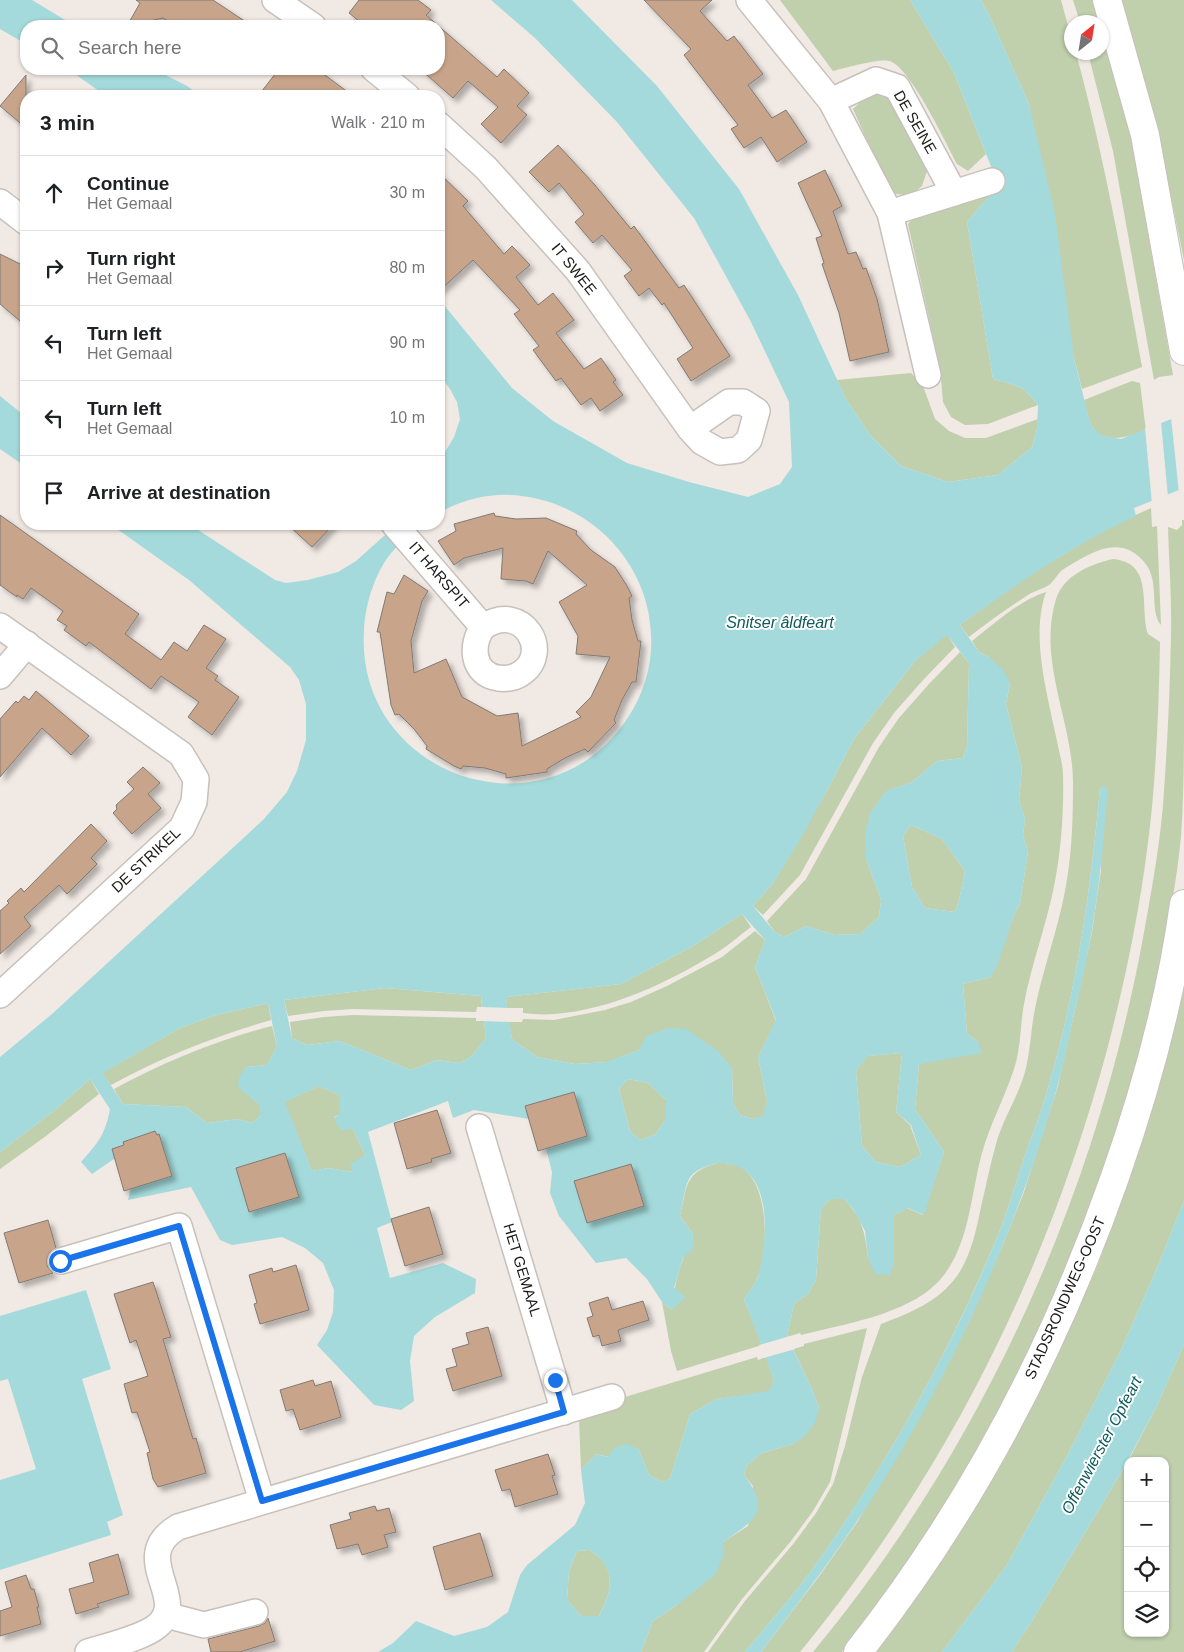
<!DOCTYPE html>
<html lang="en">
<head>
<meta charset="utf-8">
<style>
  :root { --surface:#fff; --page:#f2f2f2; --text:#202124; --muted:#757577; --line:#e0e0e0 }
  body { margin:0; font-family:Arial,sans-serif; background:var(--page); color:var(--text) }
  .controls { position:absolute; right:15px; bottom:15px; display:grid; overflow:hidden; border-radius:10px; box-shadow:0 1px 4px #0004 }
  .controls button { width:45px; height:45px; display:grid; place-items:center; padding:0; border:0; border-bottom:1px solid var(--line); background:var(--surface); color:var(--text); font:25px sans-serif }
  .compass { position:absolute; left:1064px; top:15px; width:45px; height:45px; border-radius:50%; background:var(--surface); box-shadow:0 1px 4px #0004; rotate:30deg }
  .stop { position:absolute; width:15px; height:15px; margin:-11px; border:4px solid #1a73e8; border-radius:50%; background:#fff }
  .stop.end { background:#1a73e8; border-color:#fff; box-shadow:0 1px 5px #0008 }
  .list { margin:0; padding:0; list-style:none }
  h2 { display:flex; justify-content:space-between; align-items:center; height:65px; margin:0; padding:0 20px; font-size:21px }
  h2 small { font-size:16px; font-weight:400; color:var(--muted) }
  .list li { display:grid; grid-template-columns:32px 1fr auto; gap:15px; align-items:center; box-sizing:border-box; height:75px; padding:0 20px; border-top:1px solid var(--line) }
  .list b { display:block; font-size:19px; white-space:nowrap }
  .list p { margin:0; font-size:16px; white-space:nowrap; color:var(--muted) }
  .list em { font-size:16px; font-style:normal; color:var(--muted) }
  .icon { flex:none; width:28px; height:28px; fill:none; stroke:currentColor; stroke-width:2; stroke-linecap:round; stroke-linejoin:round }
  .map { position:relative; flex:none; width:1184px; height:1652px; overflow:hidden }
  .search { position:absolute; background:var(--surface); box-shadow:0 1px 4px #0004; left:20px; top:20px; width:425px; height:55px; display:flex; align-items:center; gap:12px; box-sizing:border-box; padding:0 18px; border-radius:20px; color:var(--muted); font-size:19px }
  .panel { position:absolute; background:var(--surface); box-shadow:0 1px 4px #0004; left:20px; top:90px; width:425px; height:440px; border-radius:20px }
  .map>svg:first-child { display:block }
  .green { fill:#c0cfac }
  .water { fill:#a4dadb; fill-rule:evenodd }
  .pier { fill:#f1e9e4 }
  .building { fill:#c8a48a; stroke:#807a75; filter:url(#shadow) }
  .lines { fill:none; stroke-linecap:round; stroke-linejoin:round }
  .street-casing { stroke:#c7c0bb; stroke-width:28 }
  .primary-casing { stroke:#c7c0bb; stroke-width:30 }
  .street { stroke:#fff; stroke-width:25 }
  .primary { stroke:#fff; stroke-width:28 }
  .route { stroke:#1a73e8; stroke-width:6 }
  .labels { text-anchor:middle; stroke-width:4; stroke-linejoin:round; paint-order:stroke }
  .street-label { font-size:15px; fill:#1c1a18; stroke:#fff }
  .water-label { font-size:16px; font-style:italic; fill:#0d5a5c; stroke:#fff }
</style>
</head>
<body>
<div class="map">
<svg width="1184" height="1652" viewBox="0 0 1184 1652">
  <defs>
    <filter id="shadow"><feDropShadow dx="4.5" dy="4.5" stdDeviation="2.5" flood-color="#0004"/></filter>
  </defs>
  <rect width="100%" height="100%" fill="#f1e9e4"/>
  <g class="green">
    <path d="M780 0H910L954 73 986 154 968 171 957 164C945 141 911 69 890 61 879 58 845 68 833 71Z"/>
    <path d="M981 0H1061L1071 37 1072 52 1076 53C1104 156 1123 262 1142 367L1082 389 1074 358 1029 104 991 19Z"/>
    <path d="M1073 0H1098L1127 115 1173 375 1159 377 1154 380 1113 151 1088 53 1102 52V22H1080Z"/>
    <path d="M1121 0H1184V260L1158 134Z"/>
    <path d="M878 91 885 92 897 110 928 168 922 186 910 196 891 193 853 109 865 98Z"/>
    <path d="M992 193 967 222 993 379 1012 384 1025 390 1038 405 988 424 965 425 951 417 943 402 940 367 908 224 920 211Z"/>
    <path d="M911 373 923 386 935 419 949 431 965 438H986L1038 419 1037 429 1032 447 998 475 948 482 901 466 870 435 846 399 837 380Z"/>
    <path d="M1132 381 1140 383 1146 431C1129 436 1103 446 1092 426 1088 418 1086 408 1084 400Z"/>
    <path d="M1151 508 1152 527 1157 526 1161 625C1149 611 1160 581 1145 563 1125 538 1101 547 1077 561 1072 564 1066 567 1061 571 1057 575 1053 582 1049 585 1043 589 1034 591 1028 595 1008 608 988 622 969 637L960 625 1026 577 1107 528Z"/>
    <path d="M1182 520H1184C1184 583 1184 646 1184 708 1184 751 1184 794 1181 836 1177 879 1169 920 1161 962 1110 1212 999 1452 842 1652H813C982 1448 1095 1198 1143 938 1151 894 1159 850 1163 806 1167 750 1170 693 1171 636 1172 600 1169 564 1168 527L1177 530 1182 525Z"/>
    <path d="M1113 559C1155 563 1139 607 1148 634L1160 642C1159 697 1157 752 1152 807 1144 889 1128 970 1107 1050 1047 1272 946 1474 800 1652H761L820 1575 858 1521 969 1322 1002 1247 1024 1192 1058 1086 1079 992 1092 932 1101 870 1100 788C1091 886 1077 990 1049 1084 1042 1110 1032 1136 1023 1161 1016 1182 1010 1204 1002 1225 954 1345 889 1461 814 1567 793 1596 768 1624 745 1652H708L745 1601 794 1543 816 1513 833 1484 845 1446 862 1377 881 1324C910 1313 938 1302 957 1276 971 1256 976 1231 981 1207 986 1186 990 1165 996 1144 1003 1118 1020 1094 1026 1068 1031 1047 1031 1025 1036 1004 1044 966 1058 929 1065 891 1072 855 1073 820 1073 783 1073 722 1037 661 1056 599 1064 575 1091 564 1113 559Z"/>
    <path d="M1046 592C1030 637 1048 696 1057 741 1059 752 1063 764 1063 775 1064 813 1061 854 1053 891 1045 929 1031 966 1024 1004 1020 1026 1021 1048 1014 1069 1005 1097 990 1124 982 1153 970 1196 970 1249 937 1283 905 1315 844 1324 801 1335L800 1333 787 1337 794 1304 809 1293 816 1280 821 1209 830 1199H844C863 1219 865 1233 868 1258L894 1265V1215L907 1208 923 1215 944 1152 915 1109 919 1064 978 1042 967 1034 963 984 991 977 1014 915 1020 904 1028 852 1023 835 1025 819 1019 800 1022 768 1006 704 1010 683 989 657 979 652 972 641C994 624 1020 600 1046 592Z"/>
    <path d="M947 634 955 647 924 679 894 713 873 743 800 875 763 915 753 906 774 882 828 789 854 739 916 660Z"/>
    <path d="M960 652 969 663 967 746 963 758 937 761 912 782 887 791 866 859 881 900 879 917 860 934 835 935 806 926 784 937 775 932 767 921 806 879 879 747 899 718 929 684Z"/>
    <path d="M911 825 942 839 965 871 959 900 955 912 925 908 912 887 903 836Z"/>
    <path d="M742 914 751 927C740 935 729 945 718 952 669 982 611 1010 554 1014 544 1015 533 1014 523 1013V1008H507L506 997 621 984 693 946Z"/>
    <path d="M755 931 765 940 755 967 776 1021 758 1057 767 1102 764 1116 753 1119 740 1115 733 1103 732 1068 639 1050 608 1062 575 1064 537 1057 512 1039 509 1022H522L523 1019 554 1020 605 1010 631 1002 667 986 722 957Z"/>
    <path d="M1184 973V1201L1157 1268 1121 1350 1068 1454 1007 1565 942 1652H873L1000 1464 1050 1370 1097 1267 1130 1178 1166 1054Z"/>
    <path d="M385 988 481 996 482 1007H477L476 1012 353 1009 324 1011 288 1016 284 1000Z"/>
    <path d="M268 1003 271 1020C215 1036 162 1057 111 1085L102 1073 180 1028 213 1016Z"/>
    <path d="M353 1015 476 1018V1021H484L486 1038 472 1056 459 1063 437 1060 411 1070 340 1041 307 1045 292 1038 290 1022 324 1017Z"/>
    <path d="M272 1026 277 1046 267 1065 246 1067 239 1087 260 1105V1116L252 1123 238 1119 207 1123 186 1107 123 1104 114 1089C164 1062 217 1040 272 1026Z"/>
    <path d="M902 1053 896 1112 910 1125 921 1155 900 1167 876 1162 862 1146 856 1071 867 1056Z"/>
    <path d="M90 1079 99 1094 46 1136 0 1169V1152L55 1110Z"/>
    <path d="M628 1079 648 1083 666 1100V1119L655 1135 640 1140 630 1131 619 1089Z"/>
    <path d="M319 1086 339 1095V1115L334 1117 353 1129 365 1155 353 1172 328 1168 312 1171 284 1102Z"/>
    <path d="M721 1162C727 1164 735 1164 740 1167 769 1181 769 1250 758 1276 755 1284 749 1292 744 1299L762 1345 677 1371 671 1351 662 1302 672 1310C674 1281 682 1260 693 1234L680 1216C688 1183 684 1172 721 1162Z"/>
    <path d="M867 1328 830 1482 813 1511 791 1541 742 1599 704 1652H641L653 1621 677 1605 723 1557V1542L748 1526 753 1486 744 1475 747 1465 762 1453 793 1444 819 1408 812 1389 793 1349 804 1346V1344Z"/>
    <path d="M1184 1344V1652H1012L1033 1619 1128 1461V1633H1165V1461H1128L1158 1404Z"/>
    <path d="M757 1357 758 1360 766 1357 774 1380 769 1392 717 1399 690 1414 670 1479 662 1482 649 1475 638 1448 609 1457 596 1454 581 1470 579 1418 617 1402 625 1397Z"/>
    <path d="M590 1550C594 1554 601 1558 604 1563 616 1582 607 1599 599 1616H581L567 1600 569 1571 577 1551Z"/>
  </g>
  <g class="water">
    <path d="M0 0H32L75 26H26V44L0 29Z"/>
    <path d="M491 0H572L657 86 739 189 798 295 846 399 870 435 901 466 948 482 998 475 1032 447 1037 429 1038 405 1025 390 1012 384 993 379 967 222 992 193 994 174 954 73 910 0H981L991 19 1029 104 1055 214 1074 358 1088 415 1093 428 1103 436 1121 439 1184 414V488L1134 508 1136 516C1073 544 1016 585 960 625L979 652 989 657 1003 670 1010 683 1006 704 1022 768 1019 800 1025 819 1023 835 1028 852 1020 904 1014 915 997 966 991 977 963 984 967 1034 978 1042 982 1053 919 1064 915 1109 944 1152 924 1215 908 1208 894 1215V1265L889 1275 875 1274 868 1258 865 1231 853 1209 844 1199H830L821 1209 816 1280 809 1293 794 1304 787 1337 812 1389 819 1408 815 1423 805 1436 793 1444 762 1453 747 1465 744 1475C772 1511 754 1521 723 1542V1557L715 1575 677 1605 653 1621 641 1652H378L393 1643 416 1621 454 1636 487 1627 508 1612 520 1575 527 1565 575 1525 585 1503 581 1470 596 1454 608 1457 613 1449 625 1444 638 1448 649 1475 662 1482 670 1479 690 1414 717 1399 769 1391 774 1380 744 1299C749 1291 757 1282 759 1273 767 1242 773 1175 733 1165 726 1163 721 1162 714 1164 706 1166 693 1171 689 1179 685 1186 682 1207 680 1216L693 1234 694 1248 683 1258 674 1288 686 1297 672 1310 662 1302 647 1279 626 1258 596 1263 559 1216 550 1193 552 1172 542 1133 529 1119 474 1110 453 1118 448 1101 368 1132 392 1222 377 1228 390 1278 443 1263 476 1279 475 1293 435 1317 414 1336 410 1361 414 1401 401 1410 374 1405 317 1345 327 1330 333 1312 334 1290 323 1263 305 1248 282 1237 232 1245 220 1240 191 1187 128 1200 133 1180 114 1159 92 1174 81 1162C98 1143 105 1135 110 1109L90 1079 55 1110 0 1152V1057L52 1014 263 820 287 792 297 771 306 740V704L299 680 290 667 189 580 110 524H189L275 580 286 583 308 580 338 572 356 561 385 535 399 545C377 564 365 603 364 631 355 772 537 840 622 726 642 700 653 667 651 634 647 530 530 460 439 513V462L454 437 460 419 457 402 450 389 439 374V299L512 388 553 421 627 463 689 482 748 497 780 484 792 467 789 402 750 320 694 218 617 122 535 38ZM947 635 969 663 967 746 963 758 937 761 912 782 886 791 870 813 865 834 866 859 881 900 879 917 860 934 835 935 806 926 784 937 775 932 753 906 774 882 801 838 828 789 854 739 916 660ZM911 825 942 839 965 871 959 900 955 912 925 908 912 887 903 836ZM742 914 765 940 755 967 776 1020 758 1057 767 1102 763 1116 753 1119 740 1115 733 1103 732 1068 718 1051 686 1029 669 1028 646 1036 639 1050 607 1062 575 1064 537 1057 512 1039 506 997 621 984 693 946ZM385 988 481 996 486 1038 472 1056 459 1063 437 1060 411 1070 340 1041 307 1045 292 1038 284 1000ZM268 1003 277 1046 267 1065 246 1067 239 1077 238 1087 260 1105V1116L252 1123 238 1119 207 1123 186 1107 123 1104 103 1073 180 1028 213 1016ZM902 1053 896 1112 911 1125 921 1155 900 1167 876 1162 862 1146 856 1071 868 1056ZM628 1079 648 1083 666 1100V1119L655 1135 640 1140 630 1131 619 1089ZM319 1086 339 1095V1115L334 1118 340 1130 353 1129 365 1155 350 1164 353 1172 328 1168 312 1171 285 1102ZM590 1550C594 1554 601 1558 604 1564 616 1581 607 1600 599 1616H581L567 1600 569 1571 577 1551Z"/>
    <path d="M68 69H154L187 86 201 96H106Z"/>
    <path d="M0 396 26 417V467L0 449Z"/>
    <path d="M1103 786 1108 788C1104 836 1100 883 1092 930 1087 958 1081 986 1074 1014 1069 1038 1064 1064 1057 1088 1022 1211 971 1330 907 1441 865 1516 813 1584 761 1652H745C768 1624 793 1596 814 1567 888 1462 955 1344 1002 1225 1010 1204 1016 1182 1023 1161 1032 1136 1042 1110 1049 1084 1077 990 1091 886 1100 788Z"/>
    <path d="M1184 1201V1344L1158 1404 1122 1471 1033 1619 1012 1652H942L1007 1565 1068 1454 1121 1350 1157 1268Z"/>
    <path d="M86 1290 111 1369 82 1379 123 1515 107 1522 111 1535 0 1570V1480L36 1469 8 1379 0 1381V1316Z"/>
  </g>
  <g class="pier">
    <path d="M1184 412V491L1179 493 1171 417Z"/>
    <path d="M1161 422 1168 497 1152 504 1145 428Z"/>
    <path d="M480 1007 510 1008 512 1022 481 1021Z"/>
    <path d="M790 1336 795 1349 764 1358 759 1345Z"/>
  </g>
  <g class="building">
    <path d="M136 0H213L252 26H176L163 18 127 26 140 3Z"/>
    <path d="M359 0H418L431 10 426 15 497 77 504 69 529 93 517 106 527 115 501 143 481 124 498 107 468 81 453 98 420 69H439V26H365L349 13Z"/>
    <path d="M644 0H712L700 11 727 41 734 36 763 74 748 85 772 118 786 110 807 142 777 162 761 137 744 148 731 129 738 125 684 55 691 49Z"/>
    <path d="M279 69H317L353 96H258Z"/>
    <path d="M26 75V128L0 106Z"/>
    <path d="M558 145 594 184 631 229 634 226 679 288 684 285 730 356 691 381 677 359 693 348 664 303 662 305 649 288 639 296 624 276 632 270 602 235 593 243 575 222 584 214 559 183 549 192 529 172Z"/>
    <path d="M825 170 842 206 833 211 848 254 856 252 863 269 866 268 877 299 889 352 850 361 839 313 822 264 824 263 816 238 822 236 798 183Z"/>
    <path d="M439 173 468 201 463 206 504 254 512 246 530 265 516 277 538 305 553 293 574 320 556 333 584 369 601 358 616 380 613 382 623 395 600 411 591 398 581 405 561 378 556 381 533 350 539 346 514 314 520 310 473 260 439 291Z"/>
    <path d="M0 254 26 267V326L0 304Z"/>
    <path d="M494 513 495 516 516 519 546 518 577 531 576 534 591 550 615 567 627 586 632 596 629 598 632 620 638 641H641L636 682H632L622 700 614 720 616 723 588 752 585 749 565 758 547 769V772L506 778V774L485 768 463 766 461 769 454 766 426 749 427 746 414 729 399 714 395 715 391 705 380 632H377L387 592 394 594 404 575 428 591 422 601 411 641 414 673 446 659 462 697 497 716 518 713 522 746 581 717 576 712 591 697 610 657 576 654 578 636 559 602 587 585 548 551 533 584 526 581 501 579 503 548 464 558 454 565 438 541 456 531 454 524Z"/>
    <path d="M0 515 139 614 125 634 161 660 174 642 187 651 204 625 226 639 206 668 218 676 215 680 239 697 212 735 188 717 199 702 161 676 151 689 89 642 86 646 64 630 67 626 57 620 63 611 31 588 23 599 17 595V597L0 585Z"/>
    <path d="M287 524H334L312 547Z"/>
    <path d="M36 691 89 736 71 755 42 728 0 777V719L16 701 18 703 24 696 29 700Z"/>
    <path d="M143 767 160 783 148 794 161 808 132 834 113 813 117 809 116 805 134 789 127 782Z"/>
    <path d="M91 824 107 841 91 858 97 864 67 894 59 885 24 917 31 926 0 954V911L9 903 7 901 21 888 24 892Z"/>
    <path d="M574 1092 587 1136 538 1151 525 1106Z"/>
    <path d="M437 1110 451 1153 431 1159 432 1162 407 1169 394 1123Z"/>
    <path d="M155 1131 157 1135 159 1134 172 1176 124 1191 112 1149 124 1145 123 1142Z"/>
    <path d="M285 1153 299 1197 249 1212 236 1168Z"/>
    <path d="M631 1164 644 1206 587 1223 574 1181Z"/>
    <path d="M429 1207 443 1254 405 1266 391 1219Z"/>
    <path d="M48 1220 56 1248 50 1252 47 1258V1266L53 1273 19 1283 4 1233Z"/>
    <path d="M296 1265 309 1310 260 1324 254 1304 257 1303 249 1275 272 1268 273 1272Z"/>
    <path d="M153 1282 171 1337 163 1339 193 1439 196 1438 206 1473 158 1487 153 1479 147 1453 150 1452 137 1412 132 1413 124 1384 148 1376 136 1340 130 1343 114 1294Z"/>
    <path d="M608 1297 612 1310 643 1301 649 1320 618 1330 621 1341 602 1346 599 1335 593 1337 587 1318 593 1316 589 1303Z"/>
    <path d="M488 1327 502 1376 453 1391 446 1369 457 1366 452 1349 469 1344 466 1333Z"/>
    <path d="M313 1380 315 1386 331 1381 341 1417 300 1430 293 1409 286 1411 280 1390Z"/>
    <path d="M548 1454 555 1475 552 1476 558 1494 515 1507 510 1489 502 1491 495 1470Z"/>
    <path d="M375 1506 377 1511 389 1508 396 1532 384 1535 388 1547 362 1555 358 1544 337 1549 330 1525 351 1519 349 1513Z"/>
    <path d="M480 1533 493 1576 445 1590 433 1547Z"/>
    <path d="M118 1554 129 1594 97 1604 99 1607 76 1614 69 1589 94 1582 89 1563Z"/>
    <path d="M26 1575 31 1589H34L39 1607H37L41 1624 0 1636V1611L12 1607 5 1582Z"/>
    <path d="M268 1618 275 1641 240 1652H211L208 1639 259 1626 265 1623Z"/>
  </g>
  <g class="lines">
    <g class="street-casing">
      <g id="street">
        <path d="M275 0 313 26"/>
        <path d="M749 0 831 101 890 213 928 375"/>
        <path d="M374 69 407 96"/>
        <path d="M831 101 876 80 897 87 954 193"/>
        <path d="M439 125 486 168 578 271 690 429 702 442 720 452 738 450 749 440 757 411 743 402H729L690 429"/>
        <path d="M0 202 26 222"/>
        <path d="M890 213 992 181"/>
        <path d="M394 524 483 627C470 645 472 674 498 678 506 679 514 678 520 674 553 654 524 600 483 627"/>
        <path d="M0 626 181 754 196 779 194 802 182 828 0 995"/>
        <path d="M0 676 27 644"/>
        <path d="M479 1127 564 1412"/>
        <path d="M61 1261 179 1226 262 1501"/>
        <path d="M166 1615 204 1625 255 1612"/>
        <path d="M88 1652C107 1646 143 1638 157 1626 191 1599 127 1557 178 1527L612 1397"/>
      </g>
    </g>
    <g class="primary-casing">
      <g id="primary">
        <path d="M1107 0 1145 135 1184 351"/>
        <path d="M858 1652C970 1510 1055 1348 1115 1177 1146 1089 1171 997 1184 904"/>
      </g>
    </g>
    <use href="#street" class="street"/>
    <use href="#primary" class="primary"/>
  </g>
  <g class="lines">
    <path class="route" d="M60 1261 179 1226 262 1501 564 1412 555 1380"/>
  </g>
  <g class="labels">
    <g class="street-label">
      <text transform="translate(915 122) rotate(60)" y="5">DE SEINE</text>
      <text transform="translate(574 269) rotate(51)" y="5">IT SWEE</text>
      <text transform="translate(439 575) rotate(49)" y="5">IT HARSPIT</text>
      <text transform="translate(146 860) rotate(-43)" y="5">DE STRIKEL</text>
      <text transform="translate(522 1270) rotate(73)" y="5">HET GEMAAL</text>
      <text transform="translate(1065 1298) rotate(-66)" y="5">STADSRONDWEG-OOST</text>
    </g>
    <g class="water-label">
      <text x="780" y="628">Snitser âldfeart</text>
      <text transform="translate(1101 1445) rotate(-62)" y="6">Offenwierster Opfeart</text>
    </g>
  </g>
</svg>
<div class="controls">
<button>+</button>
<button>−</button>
<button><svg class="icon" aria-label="locate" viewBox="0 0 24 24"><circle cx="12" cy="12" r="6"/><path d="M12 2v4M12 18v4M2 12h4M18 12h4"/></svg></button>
<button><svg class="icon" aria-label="layers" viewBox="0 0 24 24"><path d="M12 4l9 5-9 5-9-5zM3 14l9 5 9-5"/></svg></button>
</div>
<svg class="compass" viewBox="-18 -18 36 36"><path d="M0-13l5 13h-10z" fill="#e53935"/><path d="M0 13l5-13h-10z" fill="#757577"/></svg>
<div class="stop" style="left:60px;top:1261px"></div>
<div class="stop end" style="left:555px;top:1380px"></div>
<div class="search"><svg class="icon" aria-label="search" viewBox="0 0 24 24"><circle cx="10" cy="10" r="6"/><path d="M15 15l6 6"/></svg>Search here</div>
<section class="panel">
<h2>3 min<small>Walk · 210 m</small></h2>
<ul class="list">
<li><svg class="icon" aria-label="ahead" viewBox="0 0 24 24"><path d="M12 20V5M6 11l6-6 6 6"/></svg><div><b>Continue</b><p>Het Gemaal</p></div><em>30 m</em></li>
<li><svg class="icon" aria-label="right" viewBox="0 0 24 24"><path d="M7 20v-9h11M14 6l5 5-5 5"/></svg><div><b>Turn right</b><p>Het Gemaal</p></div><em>80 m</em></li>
<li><svg class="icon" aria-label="left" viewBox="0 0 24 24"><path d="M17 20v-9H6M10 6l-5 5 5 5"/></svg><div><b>Turn left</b><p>Het Gemaal</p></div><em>90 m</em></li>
<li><svg class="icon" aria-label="left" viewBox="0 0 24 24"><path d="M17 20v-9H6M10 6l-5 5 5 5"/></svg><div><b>Turn left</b><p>Het Gemaal</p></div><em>10 m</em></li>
<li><svg class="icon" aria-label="arrive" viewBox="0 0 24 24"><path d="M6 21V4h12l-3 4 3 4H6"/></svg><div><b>Arrive at destination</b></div></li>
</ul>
</section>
</div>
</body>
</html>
